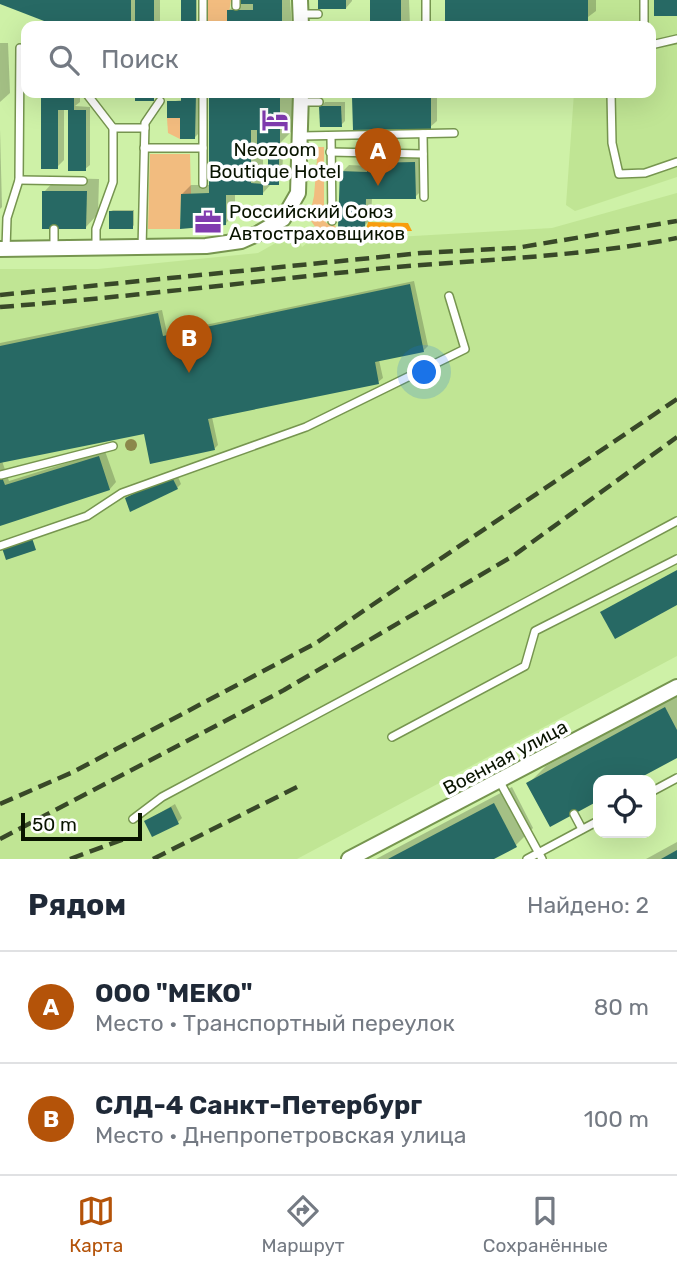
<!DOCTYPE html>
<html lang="ru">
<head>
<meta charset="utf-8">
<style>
  :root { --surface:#fff; --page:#f6f6f7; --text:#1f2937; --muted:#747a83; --line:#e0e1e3; --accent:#b45309 }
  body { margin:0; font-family:Rubik,sans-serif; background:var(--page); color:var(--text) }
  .controls { position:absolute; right:21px; bottom:21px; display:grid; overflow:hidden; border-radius:14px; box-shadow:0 7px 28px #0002 }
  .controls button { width:63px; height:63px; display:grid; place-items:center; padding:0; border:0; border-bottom:2px solid var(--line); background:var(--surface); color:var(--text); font:35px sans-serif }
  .scale { position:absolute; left:21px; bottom:18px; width:121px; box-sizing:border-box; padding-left:7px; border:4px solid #091400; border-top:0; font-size:19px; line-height:24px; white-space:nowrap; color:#091400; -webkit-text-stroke:5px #fff; paint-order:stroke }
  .you { position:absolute; left:425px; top:373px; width:24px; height:24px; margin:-18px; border:5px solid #fff; border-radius:50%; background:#1a73e8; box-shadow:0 0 0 10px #1a73e833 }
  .badge { display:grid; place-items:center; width:46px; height:46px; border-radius:50%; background:var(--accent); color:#fff; font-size:23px; font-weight:700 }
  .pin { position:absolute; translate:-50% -58px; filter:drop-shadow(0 2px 4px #0008) }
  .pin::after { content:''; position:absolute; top:37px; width:24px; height:21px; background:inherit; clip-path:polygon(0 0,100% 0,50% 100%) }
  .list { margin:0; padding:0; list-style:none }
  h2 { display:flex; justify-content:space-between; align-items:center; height:91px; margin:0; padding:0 28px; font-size:30px }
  h2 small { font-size:23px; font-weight:400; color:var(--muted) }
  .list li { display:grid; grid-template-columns:46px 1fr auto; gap:21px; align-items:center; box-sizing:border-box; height:112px; padding:0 28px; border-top:2px solid var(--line) }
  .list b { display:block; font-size:26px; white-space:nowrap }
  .list p { margin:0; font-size:23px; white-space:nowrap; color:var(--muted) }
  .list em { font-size:23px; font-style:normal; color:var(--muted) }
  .icon { flex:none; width:38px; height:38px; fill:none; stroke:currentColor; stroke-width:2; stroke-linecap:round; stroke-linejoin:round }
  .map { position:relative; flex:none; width:677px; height:859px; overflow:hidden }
  .search { position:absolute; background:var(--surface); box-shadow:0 7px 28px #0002; left:21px; right:21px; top:21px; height:77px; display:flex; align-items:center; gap:18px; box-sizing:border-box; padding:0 24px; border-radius:14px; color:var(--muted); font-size:26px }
  .sheet { height:315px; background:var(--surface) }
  nav { display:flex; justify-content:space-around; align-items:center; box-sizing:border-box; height:98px; border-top:2px solid var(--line); background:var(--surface); font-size:19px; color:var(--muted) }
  nav a { display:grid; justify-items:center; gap:4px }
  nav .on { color:var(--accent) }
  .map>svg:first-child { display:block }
  .built { fill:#c0e594 }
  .green { fill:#f2bc7f }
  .forest { fill:#f89d0e }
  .shadow { fill:#0003 }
  .building { fill:#276964 }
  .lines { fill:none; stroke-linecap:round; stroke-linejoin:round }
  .lane-casing { stroke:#76954f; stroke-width:10 }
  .street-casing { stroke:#76954f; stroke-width:18 }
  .lane { stroke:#fff; stroke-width:7 }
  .street { stroke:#fff; stroke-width:14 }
  .rail { stroke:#384828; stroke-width:4.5; stroke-dasharray:14 7; stroke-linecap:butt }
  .tree { fill:#8b884b }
  .labels { text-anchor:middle; stroke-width:7; stroke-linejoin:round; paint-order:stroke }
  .poi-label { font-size:19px; fill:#091400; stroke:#fff }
  .street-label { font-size:19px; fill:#091400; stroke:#fff }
</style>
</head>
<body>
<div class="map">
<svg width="677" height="859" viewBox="0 0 677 859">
  <rect width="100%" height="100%" fill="#cef1a7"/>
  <g class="built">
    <path d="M588 0H677V177L575 211 566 205 574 93H651V26H578Z"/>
    <path d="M677 193V656L297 859H0V269H98L258 253 295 232 302 247 308 242 552 228Z"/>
  </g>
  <g class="green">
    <path d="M208 0H231L227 26H208Z"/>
    <path d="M167 118H180V139L168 133Z"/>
    <path d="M318 147H324V213L326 223 334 224 337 229 316 228 309 218 314 196Z"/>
    <path d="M150 154H190L191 194H181L180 229H148Z"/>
  </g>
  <path class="forest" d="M368 222 408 223 412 231 339 232 342 228 366 229Z"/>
  <g class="shadow">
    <path d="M0 0H160V26H61Z"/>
    <rect x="183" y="0" width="14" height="26"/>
    <path d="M242 0H290L292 26H249L229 10Z"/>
    <path d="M320 0H352V1L346 8Z"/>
    <path d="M372 0H409L410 26H371Z"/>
    <path d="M446 0H596V11L584 20 583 26H446Z"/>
    <path d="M347 21V26H328L332 22Z"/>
    <path d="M0 43H8L10 93 0 102Z"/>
    <path d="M43 93H80V102L75 106 90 107V165L85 169 70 108H64V160L57 167H42Z"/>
    <path d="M182 93H202L201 131 195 137 182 114 169 102 182 100Z"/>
    <path d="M211 93H292V131L279 144H263V171H270V159L275 154 283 155 282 179 272 183 263 193H235V214L226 223 182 194 191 185H211Z"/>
    <path d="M359 93H437V121L430 127 354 98Z"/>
    <path d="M325 102H345V121L341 125 321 107Z"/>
    <path d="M0 129 2 207 0 209Z"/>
    <path d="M376 156H422V190L415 197H372L371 219 364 226 342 172 349 165 369 166Z"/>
    <path d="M57 178 99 179 98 214 85 228 44 192Z"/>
    <path d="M113 210H134V226L111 211Z"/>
    <path d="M414 281 428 346 423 351 379 360 383 378 378 382 212 417 218 445 214 449 145 432 2 461 9 481 105 451 116 482 110 489 0 524V343L162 310 167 333Z"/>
    <path d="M176 472 181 484 177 488 127 499Z"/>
    <path d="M677 694V756L632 780H598V799L551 825 529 783 546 766Z"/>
    <path d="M512 787 533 828 516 845 490 859H376Z"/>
    <path d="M175 804 182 818 178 822 146 821Z"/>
    <path d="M677 842V859H646Z"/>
  </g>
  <g class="building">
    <path d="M0 0H131V26H57L0 4Z"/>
    <rect x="135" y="0" width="19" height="26"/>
    <rect x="181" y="0" width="15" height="26"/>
    <path d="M241 0H282V26H227V10H253V4H241Z"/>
    <rect x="318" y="0" width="28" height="9"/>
    <rect x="370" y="0" width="31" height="26"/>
    <path d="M445 0H588V22H578V26H445Z"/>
    <rect x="654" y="0" width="23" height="16"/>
    <path d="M41 93H74V110H86V171H68V110H58V169H41Z"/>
    <rect x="135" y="93" width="19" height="8"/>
    <path d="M181 93H196L195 139H180V118H167V101H181Z"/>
    <path d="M209 93H280V146H257V130H251V183L263 184V195H226V225L180 229 181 194 209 193Z"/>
    <rect x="324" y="93" width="18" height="3"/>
    <path d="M369 93H413V97L431 96V129L353 130 352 97H369Z"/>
    <path d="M319 106H341L342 127H320Z"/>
    <rect x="268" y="158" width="11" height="27"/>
    <path d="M415 162 416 199H366L365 228 338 227 340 171 367 172V163Z"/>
    <path d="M42 191H87L86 229H42Z"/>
    <rect x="109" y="211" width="24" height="18"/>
    <path d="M410 284 424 352 375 362 379 384 208 419 215 450 150 464 144 434 0 463V346L158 313 163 336Z"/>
    <path d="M99 456 110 490 0 526V472L5 485Z"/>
    <path d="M171 475 178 489 130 512 125 498Z"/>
    <path d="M32 538 36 550 6 560 2 548Z"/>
    <path d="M677 570V605L615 639 600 612Z"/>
    <path d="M665 707 677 730V758L636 780H598V801L550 827 526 783Z"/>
    <path d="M494 803 517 847 494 859H388Z"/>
    <path d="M171 807 179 824 152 837 144 821Z"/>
    <path d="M677 850V859H661Z"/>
  </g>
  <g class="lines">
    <g class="lane-casing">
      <g id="lane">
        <path d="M236 6V0"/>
        <path d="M301 14H318"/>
        <path d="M203 26V0"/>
        <path d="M426 26V0"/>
        <path d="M644 26V0"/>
        <path d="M651 45 677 39"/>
        <path d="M86 93 113 128V182L96 229V249"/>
        <path d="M203 93V184"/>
        <path d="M611 93 612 143 619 174 645 173 677 162"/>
        <path d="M301 102H319"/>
        <path d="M113 128H145"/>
        <path d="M423 134 424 197"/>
        <path d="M302 136 454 133"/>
        <path d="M331 136 332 221"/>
        <path d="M144 148H203"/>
        <path d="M330 152 423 154"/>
        <path d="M19 180 83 181"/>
        <path d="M54 229V248"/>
        <path d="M6 249 7 218 19 180 20 48"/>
        <path d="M142 249 145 123 160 101"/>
        <path d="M1 475 113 446"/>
        <path d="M0 546 87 516 122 493 306 427 465 349 449 296"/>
        <path d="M392 737 525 666 535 631 677 559"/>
        <path d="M500 782 542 859"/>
        <path d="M651 792 677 778"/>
        <path d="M574 814 582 829"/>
        <path d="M133 819 162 797 677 521"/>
        <path d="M527 859 598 821"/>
      </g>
    </g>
    <g class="street-casing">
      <g id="street">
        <path d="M300 0 301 26"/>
        <path d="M0 249 206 246 241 241 257 234 283 219 298 193 301 93"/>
        <path d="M349 859 677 687"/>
      </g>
    </g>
    <use href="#lane" class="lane"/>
    <use href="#street" class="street"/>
    <g class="rail">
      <path d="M0 295 421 253 516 248 677 221"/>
      <path d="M0 307C129 297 257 281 386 268 484 259 581 257 677 238"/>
      <path d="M0 804 73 772 316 643 677 399"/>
      <path d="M0 839 284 690 513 556 677 437"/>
      <path d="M70 859 124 839"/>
      <path d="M153 859 299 786"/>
    </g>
  </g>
  <circle class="tree" cx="131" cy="445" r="6"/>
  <defs>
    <g id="hotel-bare" transform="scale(2.1)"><path d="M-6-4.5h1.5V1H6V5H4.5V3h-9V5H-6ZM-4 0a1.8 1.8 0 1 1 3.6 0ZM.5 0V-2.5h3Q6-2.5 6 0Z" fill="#803baf" stroke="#fff" stroke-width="2.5" paint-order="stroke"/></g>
    <g id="office-bare" transform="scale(2.1)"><path d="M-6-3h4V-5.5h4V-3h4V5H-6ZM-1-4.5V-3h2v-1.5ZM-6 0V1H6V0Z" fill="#803baf" stroke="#fff" stroke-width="2.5" paint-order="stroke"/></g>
  </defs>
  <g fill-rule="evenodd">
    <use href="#hotel-bare" x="275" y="120"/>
    <use href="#office-bare" x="208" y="222"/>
  </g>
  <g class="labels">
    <g class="poi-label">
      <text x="275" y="156">Neozoom<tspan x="275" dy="22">Boutique Hotel</tspan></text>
      <text x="229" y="218" text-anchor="start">Российский Союз<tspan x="229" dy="22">Автостраховщиков</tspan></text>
    </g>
    <g class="street-label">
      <text transform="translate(505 757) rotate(-28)" y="7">Военная улица</text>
    </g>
  </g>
</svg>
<div class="controls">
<button><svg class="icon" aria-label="locate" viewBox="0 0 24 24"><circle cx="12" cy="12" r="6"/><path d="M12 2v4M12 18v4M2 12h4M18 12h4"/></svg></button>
</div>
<div class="scale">50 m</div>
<div class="you"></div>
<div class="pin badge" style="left:378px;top:186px">A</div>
<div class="pin badge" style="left:189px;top:373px">B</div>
<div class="search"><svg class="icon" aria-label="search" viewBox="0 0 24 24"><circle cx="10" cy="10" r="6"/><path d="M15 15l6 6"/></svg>Поиск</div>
</div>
<section class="sheet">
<h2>Рядом<small>Найдено: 2</small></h2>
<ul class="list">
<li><span class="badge">A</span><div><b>OOO &quot;MEKO&quot;</b><p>Место · Транспортный переулок</p></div><em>80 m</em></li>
<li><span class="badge">B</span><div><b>СЛД-4 Санкт-Петербург</b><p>Место · Днепропетровская улица</p></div><em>100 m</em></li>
</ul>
</section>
<nav>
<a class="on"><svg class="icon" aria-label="map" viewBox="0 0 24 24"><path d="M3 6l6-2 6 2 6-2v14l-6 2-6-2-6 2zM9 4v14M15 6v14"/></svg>Карта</a>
<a><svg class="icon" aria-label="directions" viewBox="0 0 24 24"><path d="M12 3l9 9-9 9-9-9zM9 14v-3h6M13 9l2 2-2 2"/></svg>Маршрут</a>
<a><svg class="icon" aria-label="saved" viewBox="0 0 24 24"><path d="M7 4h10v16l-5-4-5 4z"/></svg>Сохранённые</a>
</nav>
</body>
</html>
